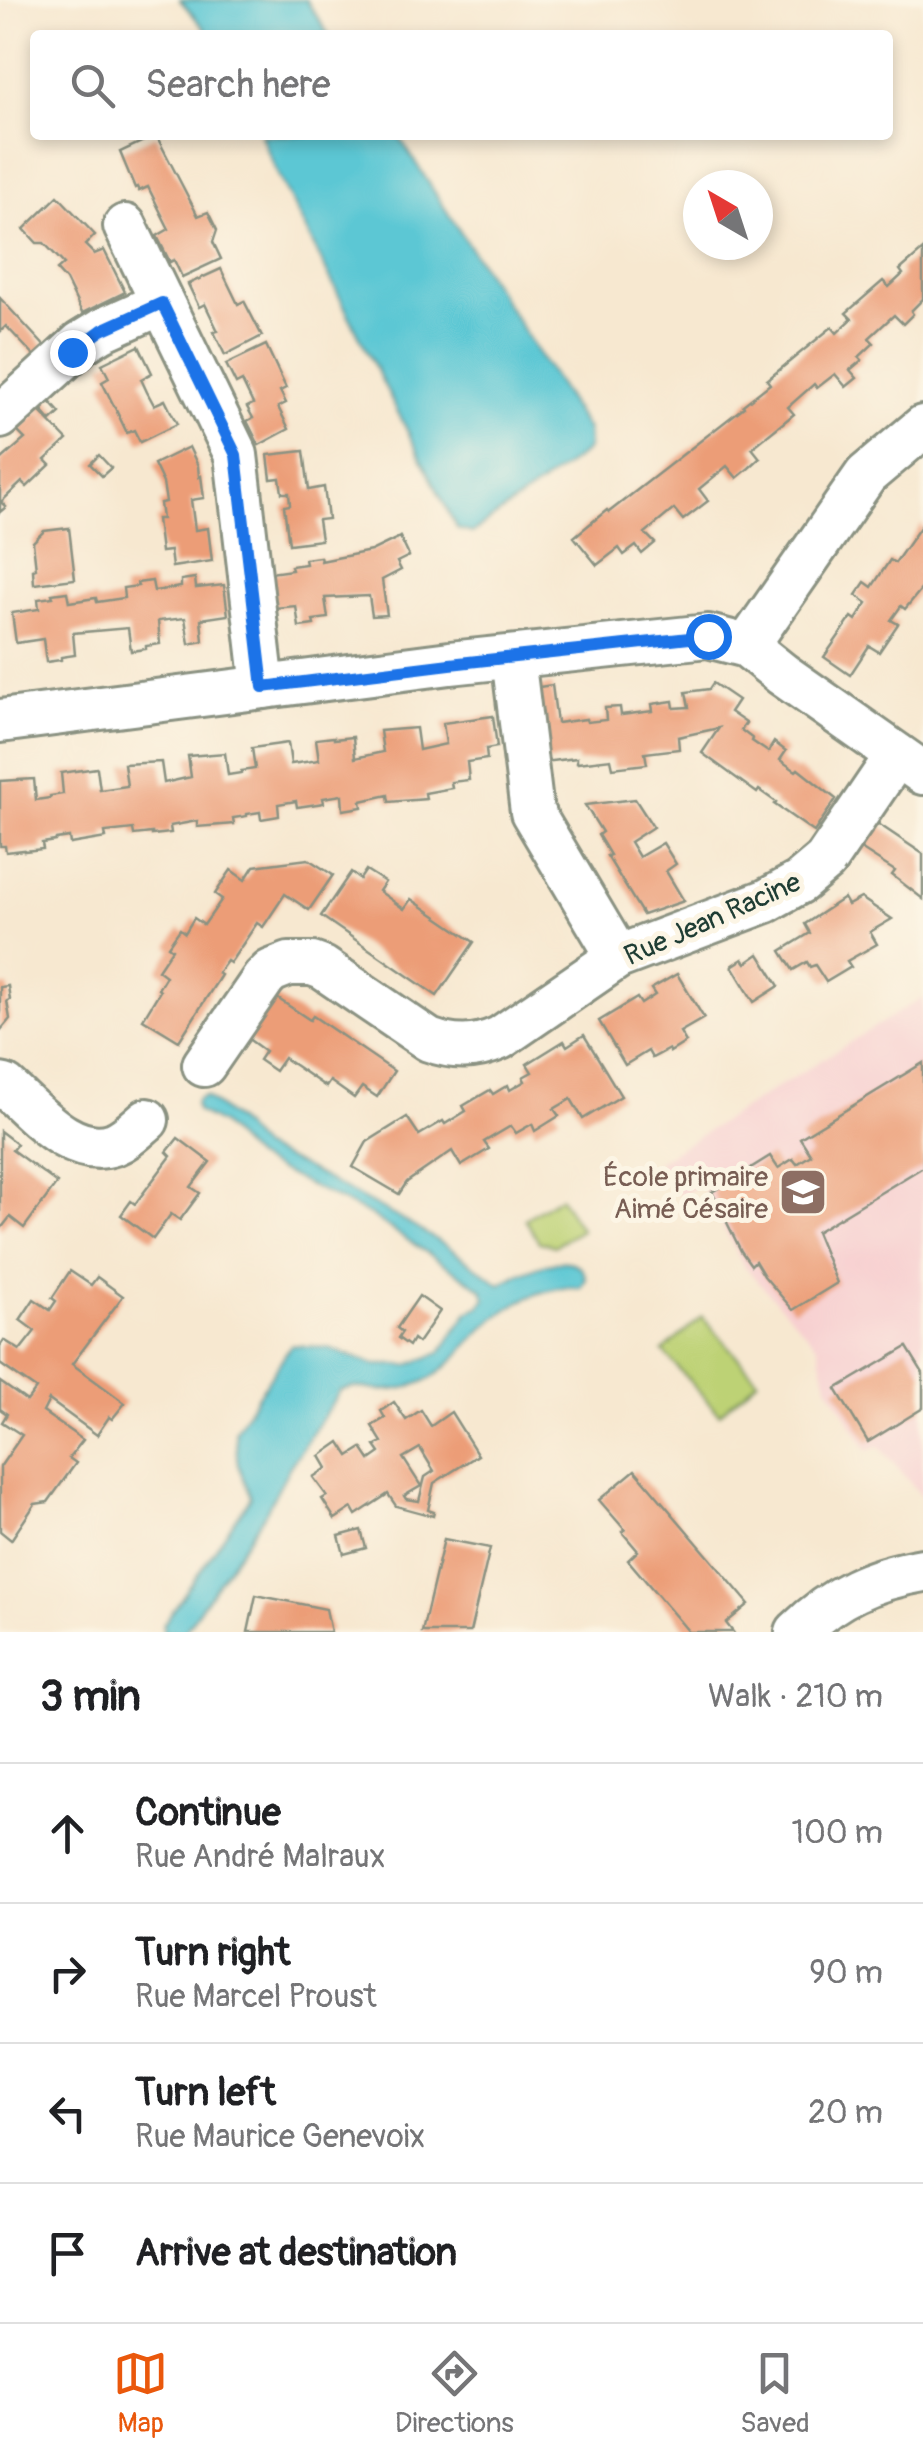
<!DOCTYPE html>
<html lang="en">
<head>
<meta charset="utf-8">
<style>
  :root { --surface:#fff; --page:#f2f2f2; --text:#202124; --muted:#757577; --line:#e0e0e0; --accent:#ea580c }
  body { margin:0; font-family:Pangolin,sans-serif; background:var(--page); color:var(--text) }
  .compass { position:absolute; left:683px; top:170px; width:90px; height:90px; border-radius:50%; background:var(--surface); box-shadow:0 5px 15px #0003; rotate:321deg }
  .stop { position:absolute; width:30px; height:30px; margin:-22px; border:8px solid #1a73e8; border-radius:50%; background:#fff }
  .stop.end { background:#1a73e8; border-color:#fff; box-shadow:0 2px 10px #0008 }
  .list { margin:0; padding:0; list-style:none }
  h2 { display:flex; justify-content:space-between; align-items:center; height:130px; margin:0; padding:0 40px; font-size:42px }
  h2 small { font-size:32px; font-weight:400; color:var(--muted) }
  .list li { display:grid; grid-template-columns:65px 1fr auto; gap:30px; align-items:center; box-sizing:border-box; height:140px; padding:0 40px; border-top:2px solid var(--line) }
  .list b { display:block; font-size:38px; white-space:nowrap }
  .list p { margin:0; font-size:32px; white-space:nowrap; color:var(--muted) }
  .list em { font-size:32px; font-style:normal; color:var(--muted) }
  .icon { flex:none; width:55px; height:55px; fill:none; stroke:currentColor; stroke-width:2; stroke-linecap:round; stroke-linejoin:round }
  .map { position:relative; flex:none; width:923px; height:1632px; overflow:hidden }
  .search { position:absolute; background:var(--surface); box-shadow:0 5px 15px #0003; left:30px; right:30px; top:30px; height:110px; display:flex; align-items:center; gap:25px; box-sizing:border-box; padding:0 35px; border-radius:10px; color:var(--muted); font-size:38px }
  .sheet { height:690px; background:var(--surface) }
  nav { display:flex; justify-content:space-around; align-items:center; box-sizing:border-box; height:140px; border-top:2px solid var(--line); background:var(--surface); font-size:28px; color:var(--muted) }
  nav a { display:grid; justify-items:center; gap:5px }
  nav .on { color:var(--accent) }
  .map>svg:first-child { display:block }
  .built { fill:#f7cfd0 }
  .green { fill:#bdd275; stroke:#6e8854; stroke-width:2.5 }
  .water { fill:#5cc7d4; stroke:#3e8284; stroke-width:2.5 }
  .building { fill:#ec9d77; fill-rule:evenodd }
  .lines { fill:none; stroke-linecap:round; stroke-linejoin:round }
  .minor-casing { stroke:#8b9282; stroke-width:48 }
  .minor { stroke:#fff; stroke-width:42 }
  .route { stroke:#1a73e8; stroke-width:12 }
  .labels { text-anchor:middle; stroke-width:10; stroke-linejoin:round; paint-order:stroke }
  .street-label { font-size:28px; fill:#1f3d34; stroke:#fcf5e5 }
  .education-label { font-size:28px; fill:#785e54; stroke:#fcf5e5; text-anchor:end }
</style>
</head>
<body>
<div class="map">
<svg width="923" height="1632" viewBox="0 0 923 1632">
  <rect width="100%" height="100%" fill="#fcf5e5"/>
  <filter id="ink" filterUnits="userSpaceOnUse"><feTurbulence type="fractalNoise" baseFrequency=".01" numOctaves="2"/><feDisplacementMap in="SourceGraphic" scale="20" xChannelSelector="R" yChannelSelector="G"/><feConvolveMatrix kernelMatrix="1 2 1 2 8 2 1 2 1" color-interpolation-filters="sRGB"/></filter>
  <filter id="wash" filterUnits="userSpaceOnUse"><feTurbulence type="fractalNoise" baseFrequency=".0048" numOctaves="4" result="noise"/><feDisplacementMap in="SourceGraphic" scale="40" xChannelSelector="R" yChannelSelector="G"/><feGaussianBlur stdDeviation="2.25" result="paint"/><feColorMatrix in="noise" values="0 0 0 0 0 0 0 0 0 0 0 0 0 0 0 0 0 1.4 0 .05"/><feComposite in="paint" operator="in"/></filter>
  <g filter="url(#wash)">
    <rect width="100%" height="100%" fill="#f7e8d0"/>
    <path class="built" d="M923 997V1498L879 1446 868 1451 827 1384 818 1346 743 1265 701 1184 680 1196 657 1162Z"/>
    <g class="green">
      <path d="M560 1197 581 1230 554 1246 539 1242 525 1219Z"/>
      <path d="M702 1317 758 1380 719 1414 663 1351Z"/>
    </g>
    <g class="water">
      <path d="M180 0H306L329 35H210Z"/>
      <path d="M261 135H398L587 430 588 446 584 453 472 533 458 529 455 525 279 177Z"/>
      <path d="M205 1096 238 1123 261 1148 304 1167 404 1221 447 1246 500 1284C520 1273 579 1243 586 1279L581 1288C539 1283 499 1310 471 1341 459 1354 448 1368 431 1378 415 1387 396 1391 378 1390 363 1389 354 1385 340 1391L289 1468 264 1515 184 1632H163V1625L251 1497 238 1465 235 1431 291 1345 328 1348 375 1365H409L440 1353 468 1312 480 1306 486 1298 482 1289 370 1215 254 1158 221 1124 198 1112 195 1104 197 1099Z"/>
    </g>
    <g id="blocks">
      <g class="building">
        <path d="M156 135 198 216 208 212 217 230 213 242 221 259 182 277 174 260 170 262 157 236 169 229 148 187 139 191 137 187 135 188 120 152Z"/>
        <path d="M58 196 95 235 85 245 94 254 104 250 125 292 82 313 66 280 57 270 64 264 44 243H37L24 229Z"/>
        <path d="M923 250V299L911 311 913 314 903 324 894 315 869 338 874 343 859 357 862 360 850 370 857 378 846 387 835 374 817 388 814 384 788 407 794 414 752 448 760 458 749 468 737 478 727 466 699 489 708 501 683 520 674 509 645 533 655 543 642 554 636 546 624 555 619 548 597 565 574 537 607 510 609 512 744 407 743 405 770 384 767 380 832 327 837 333 852 319 846 313 883 281 889 287 903 274 900 270Z"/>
        <path d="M221 269 238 304 244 301 262 336 225 355 214 332 218 331 205 304 199 307 188 284Z"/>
        <path d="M0 298 49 351 39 361 6 326 0 332Z"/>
        <path d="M266 345 286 388 280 391 286 403 278 407 289 429 259 445 247 421 253 418 247 407 253 404 242 381 236 384 226 364Z"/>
        <path d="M139 346 152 373 141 379 147 392 154 405 165 400 177 424 140 442 134 430 127 433 115 408 102 382 109 378 102 364Z"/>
        <path d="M44 395 60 413 51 421 35 403Z"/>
        <path d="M39 411 67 440 45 460 50 465 27 487 22 482 1 502 6 507 0 512V457L2 459 25 439 17 431Z"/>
        <path d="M189 447 198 466 199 477 201 476 204 498 191 500 195 530 208 528 212 561 172 567 170 551 161 552 157 519H162L160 503 166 502 163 483 154 464Z"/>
        <path d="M304 451 309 490 324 487 328 519 318 520 321 540 289 544 284 506 290 505 289 493H282L280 478 271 479 268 455Z"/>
        <path d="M99 455 111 468 102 476 90 464Z"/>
        <path d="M923 523V587L905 609 901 606 891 620 898 624 879 652 869 646 850 675 824 657 852 617 856 620 867 603 856 595 865 582 872 587 890 560 895 563Z"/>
        <path d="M69 528 75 579 34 584 33 570 36 569 33 542 44 531Z"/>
        <path d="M400 537 409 556 397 562 401 570 382 580 387 615 372 616 369 596 325 598 328 618 313 620 314 625 299 627 296 606 274 608 270 573 292 570 291 566 306 564 305 559 320 557 321 561 371 551Z"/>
        <path d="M195 578 196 588 224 585 228 615 201 619 203 641 189 644 185 618 158 621 160 644 146 646V649L131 651 128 628 73 633 75 655 61 657V660L46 662 43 639 16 643 12 613 39 609 38 599 53 597 52 594 67 592 69 602 96 598 97 602 124 598 123 588 138 586 137 583 152 581 154 591 181 587V580Z"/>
        <path d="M713 683 738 700 730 712 746 723 741 730 753 739 752 741 768 752 774 742 786 751 780 760 796 771 798 769 836 799 814 832 774 804 776 802 759 790 757 793 702 753 719 728 678 737 679 749 645 753 647 764 613 768 611 759 577 763V758L543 762 533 688 552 685 557 723 586 719 587 722 606 720 605 708 620 707 621 715 653 711 652 704 673 701 674 708 689 707 686 692 709 689Z"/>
        <path d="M493 716 497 747 486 749 487 759 467 762 469 780 451 782 452 788 425 793 426 799 389 802 388 795 361 801 362 807 343 810 342 795 323 798 324 803 297 807 296 801 278 804 279 816 261 819 260 812 247 814V816L233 818 234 824 197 827V821L170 826 171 833 152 835V833L134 835 133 829 105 832 106 838 70 844 69 837 56 839 55 841 42 843 43 849 24 851V850L6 852 5 846H0V781L34 779 36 800 50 798V796L63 794 61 773 97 768 100 790 127 786 124 764 161 762 164 783 191 777 188 756 225 753 228 775 241 773V771L255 769 252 748 288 743 291 764 319 760 316 739 334 737V739L353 737 355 758 383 752 380 731 416 728 419 750 446 744 443 723Z"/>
        <path d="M635 799 653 827 630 842 639 857 663 843 676 864 666 871 684 901 643 915 607 856 610 855 598 835 602 832 585 805Z"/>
        <path d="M874 821 923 854V899L892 875 895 871 856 846Z"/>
        <path d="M308 859 333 875 309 910 285 894 263 927 257 923 230 963 227 961 218 973 221 975 179 1041 143 1019 160 991 158 989 166 976 158 970 172 949 168 946 180 929 185 933 194 918 204 925 222 899 215 894 231 870 245 880 254 866Z"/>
        <path d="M366 870 385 882 379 891 404 909 411 899 474 942 437 996 321 916 351 872 360 879Z"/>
        <path d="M844 898 848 905 861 898 892 919 870 932 877 944 847 961 851 967 826 982 815 965 810 967 807 962 793 970 781 951 810 933 805 924Z"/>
        <path d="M759 954 779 986 754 1002 732 966 743 959 746 963Z"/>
        <path d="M677 974 704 1018 680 1032 686 1042 670 1052 669 1049 652 1058 648 1051 625 1065 599 1021 637 998 641 1004 655 995 651 989Z"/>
        <path d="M8 986 10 1000 7 1001 10 1019 0 1031V987Z"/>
        <path d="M268 992 310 1020 313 1016 394 1071 377 1097 362 1087 354 1098 330 1081 326 1087 284 1058 275 1071 259 1060 265 1051 247 1038Z"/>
        <path d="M584 1035 621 1096 583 1119 571 1099 554 1109 559 1116 535 1131 532 1124 516 1133 511 1126 484 1142 489 1149 461 1166 452 1151 407 1182 399 1194 353 1167 367 1142 407 1117 419 1135 443 1121 445 1124 466 1111 463 1106 490 1090 493 1094 508 1085 510 1090 525 1081 523 1077 532 1072 527 1064 564 1041 567 1046Z"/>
        <path d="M923 1063V1167L816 1232 837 1283 793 1310 764 1276 755 1261 751 1265 741 1251 712 1192 770 1156 778 1168 793 1159 797 1164 811 1155 800 1138Z"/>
        <path d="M0 1131 17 1144 12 1150 57 1183 24 1228 10 1217 0 1230Z"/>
        <path d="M178 1138 210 1162 191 1187 200 1193 180 1220 171 1214 153 1239 121 1215 131 1201 135 1204 171 1156 167 1152Z"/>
        <path d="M70 1271 91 1285 97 1277 123 1296 72 1364 125 1403 112 1419 109 1417 97 1435 49 1400 43 1412 83 1440 69 1458 76 1463 63 1481 48 1502 35 1504 11 1540 0 1531V1467L22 1435 2 1422 7 1414 0 1409V1382L27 1401 36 1389 0 1364V1346L4 1340 20 1350 35 1331 20 1320 34 1299 50 1310 56 1301 52 1298Z"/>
        <path d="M419 1296 440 1311 418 1343 413 1339 409 1346 398 1338 402 1332 397 1328Z"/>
        <path d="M907 1347 923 1373V1408L868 1442 836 1389Z"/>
        <path d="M394 1402 406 1420 421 1410 431 1426 451 1412 478 1455 434 1483 428 1510 434 1512 433 1516 396 1506 388 1494 356 1515 352 1508 335 1519 322 1499 327 1496 313 1477 327 1468 320 1456 340 1442 349 1456 362 1448 370 1460 380 1453 375 1446 382 1442 372 1426 385 1418 381 1411ZM420 1448 434 1471 425 1477 419 1501 406 1499 404 1496 421 1486 403 1458Z"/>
        <path d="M635 1470 749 1604 726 1623 733 1632H689L628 1560 638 1551 622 1532 625 1530 599 1500Z"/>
        <path d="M361 1530 366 1548 344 1554 339 1536Z"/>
        <path d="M444 1539 490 1548 470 1632H422Z"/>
        <path d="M256 1595 326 1609 331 1632H248Z"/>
      </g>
    </g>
  </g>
  <g filter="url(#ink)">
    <use href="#blocks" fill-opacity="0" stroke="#8b9282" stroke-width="2.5"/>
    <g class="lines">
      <g class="minor-casing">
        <g id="minor">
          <path d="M125 226 236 455 263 687"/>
          <path d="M0 417 81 343 102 330 162 303"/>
          <path d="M747 646 866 475 923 427"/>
          <path d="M513 657 532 812 618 957"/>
          <path d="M0 721 450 663 708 636 747 646 782 674 923 773"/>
          <path d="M204 1065 264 978 271 971 289 964H312L323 968 429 1040C454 1049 475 1049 500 1038L618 957 766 901 800 882 825 861 897 755"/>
          <path d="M0 1085 5 1086C34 1111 72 1159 114 1144 127 1139 137 1128 147 1120"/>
          <path d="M797 1632C835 1595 871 1579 923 1570"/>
        </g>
      </g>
      <use href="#minor" class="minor"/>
    </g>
  </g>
  <g class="lines" filter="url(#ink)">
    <path class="route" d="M72 352 102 330 162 303 236 455 263 687 450 664 708 636"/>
  </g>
  <defs>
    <g id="school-square" transform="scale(2.5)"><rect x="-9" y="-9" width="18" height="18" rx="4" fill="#8d6e63" stroke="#fcf5e5"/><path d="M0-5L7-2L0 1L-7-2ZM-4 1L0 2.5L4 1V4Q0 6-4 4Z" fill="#fff"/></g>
  </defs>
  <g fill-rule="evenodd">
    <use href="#school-square" x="803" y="1192"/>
  </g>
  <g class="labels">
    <g class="street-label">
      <text transform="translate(712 918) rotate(-24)" y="10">Rue Jean Racine</text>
    </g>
    <g class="education-label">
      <text x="768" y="1186">École primaire<tspan x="768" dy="32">Aimé Césaire</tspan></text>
    </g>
  </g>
</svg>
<svg class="compass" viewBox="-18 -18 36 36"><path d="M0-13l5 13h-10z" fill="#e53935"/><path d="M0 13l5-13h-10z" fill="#757577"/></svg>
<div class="stop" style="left:708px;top:636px"></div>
<div class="stop end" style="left:72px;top:352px"></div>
<div class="search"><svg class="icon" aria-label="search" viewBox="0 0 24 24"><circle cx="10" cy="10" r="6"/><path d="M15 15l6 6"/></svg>Search here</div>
</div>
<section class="sheet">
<h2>3 min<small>Walk · 210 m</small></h2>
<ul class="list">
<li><svg class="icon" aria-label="ahead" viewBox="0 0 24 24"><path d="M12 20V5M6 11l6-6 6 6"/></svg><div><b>Continue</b><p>Rue André Malraux</p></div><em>100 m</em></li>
<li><svg class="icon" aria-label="right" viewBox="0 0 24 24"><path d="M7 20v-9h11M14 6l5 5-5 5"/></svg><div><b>Turn right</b><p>Rue Marcel Proust</p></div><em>90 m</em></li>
<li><svg class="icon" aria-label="left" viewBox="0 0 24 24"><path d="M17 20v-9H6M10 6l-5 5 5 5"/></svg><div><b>Turn left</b><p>Rue Maurice Genevoix</p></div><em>20 m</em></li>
<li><svg class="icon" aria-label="arrive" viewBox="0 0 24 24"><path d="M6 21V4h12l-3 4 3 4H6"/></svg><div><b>Arrive at destination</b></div></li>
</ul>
</section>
<nav>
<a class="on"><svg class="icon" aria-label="map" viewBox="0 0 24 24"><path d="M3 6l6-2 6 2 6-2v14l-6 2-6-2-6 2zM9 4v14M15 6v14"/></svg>Map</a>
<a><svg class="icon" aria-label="directions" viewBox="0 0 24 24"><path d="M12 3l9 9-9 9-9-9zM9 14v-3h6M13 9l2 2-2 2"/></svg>Directions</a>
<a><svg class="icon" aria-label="saved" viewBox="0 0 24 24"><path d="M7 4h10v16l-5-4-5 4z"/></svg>Saved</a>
</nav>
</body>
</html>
